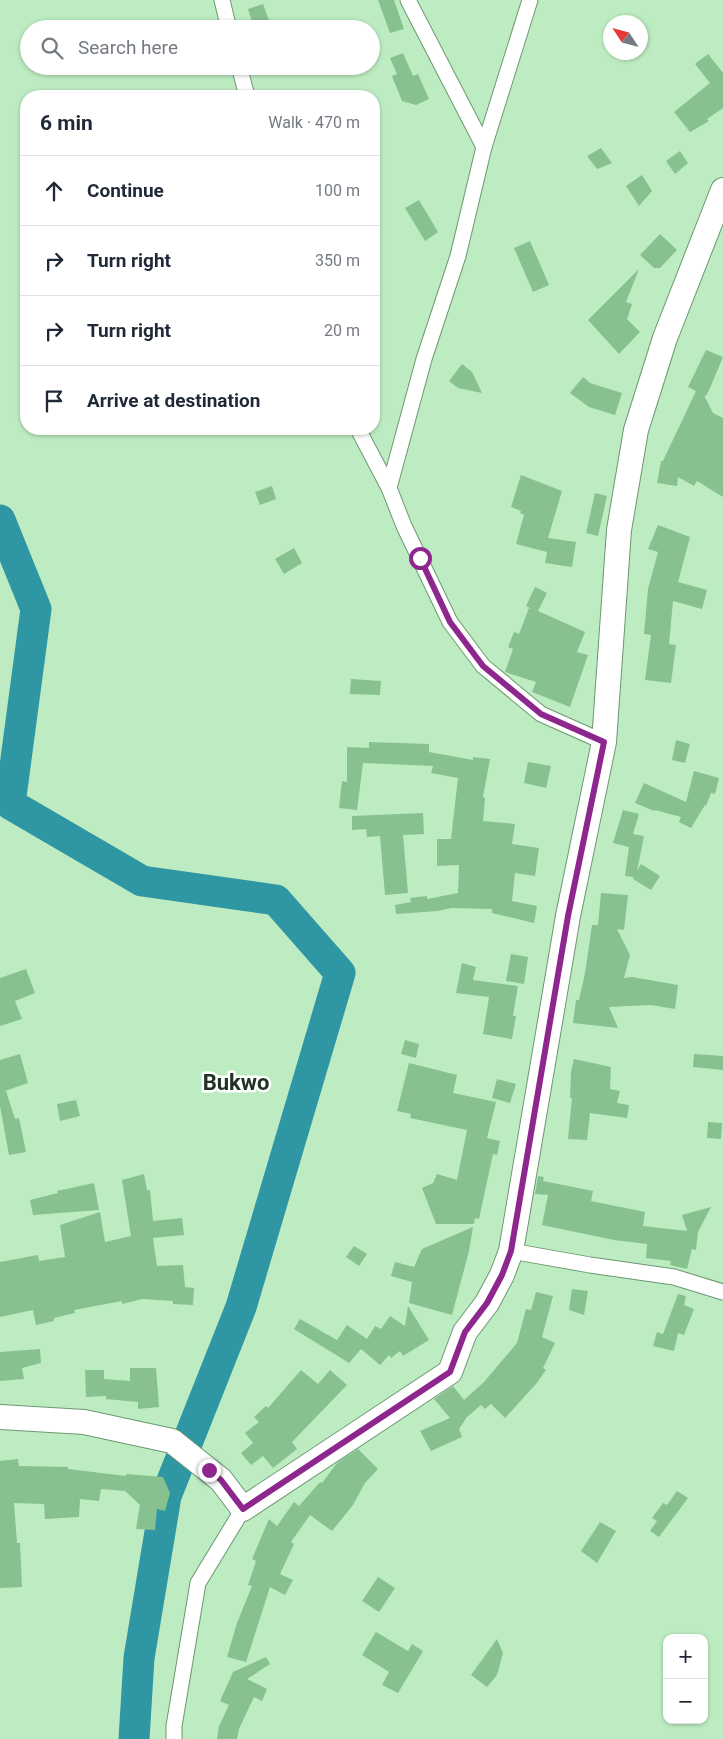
<!DOCTYPE html>
<html lang="en">
<head>
<meta charset="utf-8">
<style>
  :root { --surface:#fff; --page:#f6f6f7; --text:#1f2937; --muted:#747a83; --line:#e0e1e3 }
  body { margin:0; font-family:Roboto,sans-serif; background:var(--page); color:var(--text) }
  .controls { position:absolute; right:15px; bottom:15px; display:grid; overflow:hidden; border-radius:10px; box-shadow:0 1px 4px #0004 }
  .controls button { width:45px; height:45px; display:grid; place-items:center; padding:0; border:0; border-bottom:1px solid var(--line); background:var(--surface); color:var(--text); font:25px sans-serif }
  .compass { position:absolute; left:603px; top:15px; width:45px; height:45px; border-radius:50%; background:var(--surface); box-shadow:0 1px 4px #0004; rotate:306deg }
  .stop { position:absolute; width:15px; height:15px; margin:-11px; border:4px solid #8d278d; border-radius:50%; background:#fff }
  .stop.end { background:#8d278d; border-color:#fff; box-shadow:0 1px 5px #0008 }
  .list { margin:0; padding:0; list-style:none }
  h2 { display:flex; justify-content:space-between; align-items:center; height:65px; margin:0; padding:0 20px; font-size:21px }
  h2 small { font-size:16px; font-weight:400; color:var(--muted) }
  .list li { display:grid; grid-template-columns:32px 1fr auto; gap:15px; align-items:center; box-sizing:border-box; height:70px; padding:0 20px; border-top:1px solid var(--line) }
  .list b { display:block; font-size:19px; white-space:nowrap }
  .list em { font-size:16px; font-style:normal; color:var(--muted) }
  .icon { flex:none; width:28px; height:28px; fill:none; stroke:currentColor; stroke-width:2; stroke-linecap:round; stroke-linejoin:round }
  .map { position:relative; flex:none; width:723px; height:1739px; overflow:hidden }
  .search { position:absolute; background:var(--surface); box-shadow:0 1px 4px #0004; left:20px; top:20px; width:360px; height:55px; display:flex; align-items:center; gap:12px; box-sizing:border-box; padding:0 18px; border-radius:28px; color:var(--muted); font-size:19px }
  .panel { position:absolute; background:var(--surface); box-shadow:0 1px 4px #0004; left:20px; top:90px; width:360px; height:345px; border-radius:20px }
  .map>svg:first-child { display:block }
  .lines { fill:none; stroke-linecap:round; stroke-linejoin:round }
  .river { stroke:#2f96a4; stroke-width:31 }
  .building { fill:#87c18f }
  .street-casing { stroke:#6c9871; stroke-width:17 }
  .primary-casing { stroke:#6c9871; stroke-width:26 }
  .street { stroke:#fff; stroke-width:15 }
  .primary { stroke:#fff; stroke-width:24 }
  .route { stroke:#8d278d; stroke-width:6 }
  .labels { text-anchor:middle; stroke-width:5; stroke-linejoin:round; paint-order:stroke }
  .town-label { font-size:22px; font-weight:bold; fill:#213324; stroke:#fff }
</style>
</head>
<body>
<div class="map">
<svg width="723" height="1739" viewBox="0 0 723 1739">
  <rect width="100%" height="100%" fill="#bdecc2"/>
  <g class="lines">
    <path class="river" d="M0 520 36 609 10 804 142 881 276 900 340 973 241 1307 166 1496 139 1658 134 1739"/>
  </g>
  <g class="building">
    <path d="M378 0H394L404 29 390 33Z"/>
    <path d="M263 4 270 23 254 28 248 9Z"/>
    <path d="M403 53 413 76 418 74 429 99 416 105 402 101 392 76 397 74 390 58Z"/>
    <path d="M708 54 723 73V108L707 119 709 121 690 132 674 112 710 83 695 64Z"/>
    <path d="M601 148 612 163 597 169 587 156Z"/>
    <path d="M680 151 688 163 675 174 666 161Z"/>
    <path d="M642 175 652 191 639 206 626 186Z"/>
    <path d="M419 200 438 232 425 241 405 208Z"/>
    <path d="M660 234 677 250 660 268H654L640 255Z"/>
    <path d="M530 241 549 285 533 292 514 248Z"/>
    <path d="M639 269 626 302 632 304 627 319 640 332 619 354 588 320Z"/>
    <path d="M706 350 723 357 710 388 706 396 704 395 713 413 723 418V497L697 481 694 486 678 477 677 486 657 483 661 461H663L696 391 688 387Z"/>
    <path d="M462 364 472 372 482 393 458 388 449 381Z"/>
    <path d="M583 377 590 383 622 393 615 415 589 407 570 393Z"/>
    <path d="M521 475 562 491 548 538 576 542 572 567 545 563 547 552 516 544 524 515 520 513 521 511 511 507Z"/>
    <path d="M272 486 276 499 260 505 255 492Z"/>
    <path d="M595 493 607 496 598 536 586 533Z"/>
    <path d="M658 525 690 537 678 582 707 590 702 609 673 601 669 644 676 645 671 683 645 680 651 635 644 634 648 589 658 552 648 549Z"/>
    <path d="M294 548 302 563 284 574 275 559Z"/>
    <path d="M535 587 547 593 538 611 585 632 577 652 588 655 570 707 532 692 536 682 505 672 513 649 508 647 514 632 519 634 529 608 534 610 526 606Z"/>
    <path d="M351 679 381 681 380 695 350 694Z"/>
    <path d="M676 740 690 744 685 763 672 760Z"/>
    <path d="M369 742 429 744V752L473 760V757L490 759 483 797 485 798 483 821 515 824 512 844 539 848 535 876 515 873 512 901 537 906 534 923 492 913V909L451 908 438 911 396 914 395 905 411 902 410 898 427 896V899L458 893 459 865 437 866V839H451L458 778 431 773 433 766 363 763 357 810 339 808 342 781 347 782V747L369 748Z"/>
    <path d="M528 762 551 766 546 788 524 783Z"/>
    <path d="M694 771 719 778 715 794 711 793 706 806 705 805 691 828 679 822 681 817 655 810 654 811 635 803 644 783 686 802Z"/>
    <path d="M623 810 639 814 633 834 644 836 637 871 641 864 660 876 651 890 633 879 634 877 625 876 629 847 613 843Z"/>
    <path d="M423 813 424 834 403 835 408 893 385 895 380 836 367 837 366 829 352 830V816Z"/>
    <path d="M601 893 628 895 624 930 617 929 630 955 624 978 632 977 678 985 675 1009 651 1005 609 1007 618 1028 573 1023 576 1000H579L585 973 592 925H598Z"/>
    <path d="M511 954 528 957 524 984 506 981Z"/>
    <path d="M462 963 476 967 473 980 518 986 513 1016H516L512 1039 483 1034 489 997 456 993Z"/>
    <path d="M26 969 35 993 15 1001 22 1019 0 1026V978Z"/>
    <path d="M405 1040 419 1044 416 1058 401 1054Z"/>
    <path d="M20 1054 28 1083 2 1092 6 1091 15 1119 19 1118 26 1152 9 1155 0 1106V1060Z"/>
    <path d="M694 1054 723 1056V1070L693 1067Z"/>
    <path d="M574 1059 611 1067 610 1089 620 1091 617 1103 629 1105 627 1118 590 1113 587 1140 568 1139 572 1098H570L571 1072Z"/>
    <path d="M409 1063 457 1075 453 1093 496 1102 487 1138 500 1141 497 1155 493 1154 479 1219 475 1218 474 1224H436L422 1188 433 1183 437 1174 457 1180 467 1130 410 1118 411 1114 397 1111Z"/>
    <path d="M497 1079 516 1084 510 1103 492 1098Z"/>
    <path d="M76 1100 80 1116 60 1121 57 1104Z"/>
    <path d="M708 1122 722 1123 721 1139 707 1138Z"/>
    <path d="M144 1174 147 1190H150L153 1221 182 1218 184 1235 153 1238 157 1266 183 1265 185 1287 194 1288 193 1305 173 1304V1301L142 1299 122 1304V1301L74 1310 75 1313 54 1318V1321L36 1325 33 1310 0 1317V1262L38 1255 39 1261 65 1257 60 1225 100 1212 105 1242 131 1236 122 1180Z"/>
    <path d="M538 1176 544 1177 543 1181 593 1191 591 1201 645 1212 643 1226 687 1231 682 1215 711 1207 698 1232 696 1250 692 1249 687 1269 670 1265 671 1261 646 1258 647 1244 614 1240 542 1225 548 1195 535 1194Z"/>
    <path d="M94 1183 99 1210 33 1215 30 1200 58 1193 57 1191Z"/>
    <path d="M473 1227 469 1251 452 1315 409 1303 412 1282 391 1276 395 1262 414 1267 422 1249Z"/>
    <path d="M354 1246 367 1254 359 1266 346 1257Z"/>
    <path d="M572 1289 588 1291 584 1315 569 1310Z"/>
    <path d="M536 1292 553 1296 542 1337 555 1343 543 1368 546 1370 536 1384 505 1418 491 1404 485 1409 481 1405 467 1417 459 1429 462 1437 431 1451 420 1431 450 1418 434 1399 453 1386 464 1400 484 1382 517 1343 526 1309 531 1310Z"/>
    <path d="M678 1294 686 1296 684 1305 694 1309 684 1335 678 1333 674 1351 653 1346 657 1332 663 1334Z"/>
    <path d="M408 1306 429 1340 403 1356 400 1351 391 1358 389 1355 380 1365 361 1349 349 1363 294 1329 300 1319 337 1340 347 1325 367 1339 375 1326 381 1329 390 1316 405 1326Z"/>
    <path d="M40 1349 41 1363 22 1368 24 1379 0 1381V1352Z"/>
    <path d="M130 1368H156L159 1407 138 1409V1402L106 1399V1396L86 1397 85 1370H104V1379L130 1381Z"/>
    <path d="M301 1370 318 1384 330 1370 347 1385 292 1442 297 1449 273 1468 263 1456 251 1465 241 1453 253 1443 245 1433 259 1422 254 1417 266 1406 268 1408Z"/>
    <path d="M358 1449 378 1469 365 1483 353 1505 332 1531 310 1515 291 1542 294 1544 280 1574 293 1580 285 1595 270 1587 246 1662 227 1657 237 1623 252 1586 248 1585 256 1561 252 1559 269 1519 277 1526 294 1502 299 1506 320 1482 322 1483 337 1463Z"/>
    <path d="M18 1459 19 1466 68 1467V1469L126 1476V1474L163 1477 170 1493 165 1511 157 1509 155 1530 136 1529 140 1505 125 1491 101 1489 99 1501 80 1499 79 1517 45 1519 44 1504 14 1503 17 1543H20L22 1587 0 1588V1461Z"/>
    <path d="M677 1491 688 1498 659 1537 650 1531 657 1521 652 1518 663 1503 667 1505Z"/>
    <path d="M600 1522 616 1531 597 1563 581 1551Z"/>
    <path d="M378 1577 395 1588 379 1612 362 1601Z"/>
    <path d="M376 1632 408 1651 412 1644 423 1651 398 1693 382 1685 389 1672 362 1655Z"/>
    <path d="M497 1639 503 1653 497 1675 487 1687 471 1675Z"/>
    <path d="M266 1657 270 1664 247 1679 267 1689 262 1701 254 1697 239 1729 237 1739H217L219 1726 229 1705 220 1701 233 1672Z"/>
  </g>
  <g class="lines">
    <g class="street-casing">
      <g id="street">
        <path d="M222 0 229 29"/>
        <path d="M408 0 484 147"/>
        <path d="M239 66 247 96"/>
        <path d="M358 429 389 488 404 526 450 622 483 666 541 714 604 742"/>
        <path d="M389 488 424 359 458 256 484 147 530 0"/>
        <path d="M511 1251 590 1265 674 1277 723 1292"/>
        <path d="M174 1739V1726L198 1583 243 1509"/>
      </g>
    </g>
    <g class="primary-casing">
      <path id="primary" d="M0 1417 84 1422 172 1441 221 1480 243 1509 450 1372 465 1332 487 1303 502 1275 511 1251 568 916 604 742 619 530 636 430 665 338 723 190"/>
    </g>
    <use href="#street" class="street"/>
    <use href="#primary" class="primary"/>
  </g>
  <g class="lines">
    <path class="route" d="M209 1470 221 1480 243 1509 450 1372 465 1332 487 1303 502 1275 511 1251 568 916 604 742 541 714 483 666 450 622 420 558"/>
  </g>
  <g class="labels">
    <g class="town-label">
      <text x="236" y="1090">Bukwo</text>
    </g>
  </g>
</svg>
<div class="controls">
<button>+</button>
<button>−</button>
</div>
<svg class="compass" viewBox="-18 -18 36 36"><path d="M0-13l5 13h-10z" fill="#e53935"/><path d="M0 13l5-13h-10z" fill="#747a83"/></svg>
<div class="stop" style="left:420px;top:558px"></div>
<div class="stop end" style="left:209px;top:1470px"></div>
<div class="search"><svg class="icon" aria-label="search" viewBox="0 0 24 24"><circle cx="10" cy="10" r="6"/><path d="M15 15l6 6"/></svg>Search here</div>
<section class="panel">
<h2>6 min<small>Walk · 470 m</small></h2>
<ul class="list">
<li><svg class="icon" aria-label="ahead" viewBox="0 0 24 24"><path d="M12 20V5M6 11l6-6 6 6"/></svg><div><b>Continue</b></div><em>100 m</em></li>
<li><svg class="icon" aria-label="right" viewBox="0 0 24 24"><path d="M7 20v-9h11M14 6l5 5-5 5"/></svg><div><b>Turn right</b></div><em>350 m</em></li>
<li><svg class="icon" aria-label="right" viewBox="0 0 24 24"><path d="M7 20v-9h11M14 6l5 5-5 5"/></svg><div><b>Turn right</b></div><em>20 m</em></li>
<li><svg class="icon" aria-label="arrive" viewBox="0 0 24 24"><path d="M6 21V4h12l-3 4 3 4H6"/></svg><div><b>Arrive at destination</b></div></li>
</ul>
</section>
</div>
</body>
</html>
